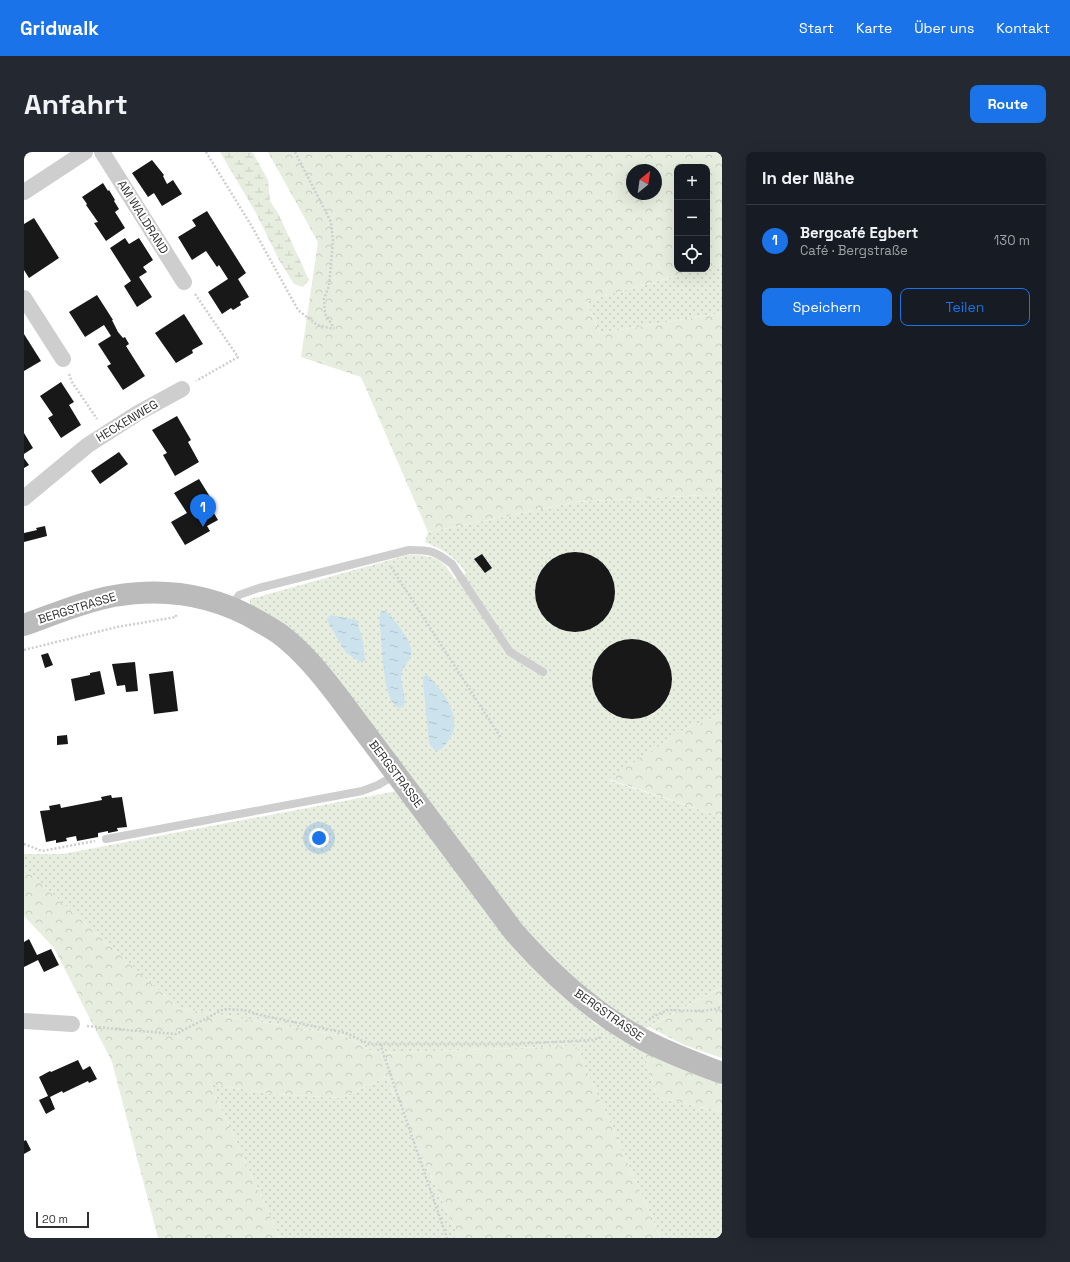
<!DOCTYPE html>
<html lang="de">
<head>
<meta charset="utf-8">
<style>
  :root { --surface:#171b24; --page:#242831; --text:#f1f3f6; --muted:#9ea1a6; --line:#363941; --accent:#1a73e8 }
  body { margin:0; font-family:"Space Grotesk",sans-serif; background:var(--page); color:var(--text) }
  .controls { position:absolute; right:12px; top:12px; display:grid; overflow:hidden; border-radius:8px; box-shadow:0 4px 16px #0002 }
  .controls button { width:36px; height:36px; display:grid; place-items:center; padding:0; border:0; border-bottom:1px solid var(--line); background:var(--surface); color:var(--text); font:20px sans-serif }
  .compass { position:absolute; left:602px; top:12px; width:36px; height:36px; border-radius:50%; background:var(--surface); box-shadow:0 4px 16px #0002; rotate:29deg }
  .scale { position:absolute; left:12px; bottom:10px; width:53px; box-sizing:border-box; padding-left:4px; border:2px solid #313131; border-top:0; font-size:11px; line-height:14px; white-space:nowrap; color:#313131; -webkit-text-stroke:3px #fff; paint-order:stroke }
  .you { position:absolute; left:295px; top:686px; width:14px; height:14px; margin:-10px; border:3px solid #fff; border-radius:50%; background:#1a73e8; box-shadow:0 0 0 6px #1a73e833 }
  .badge { display:grid; place-items:center; width:26px; height:26px; border-radius:50%; background:var(--accent); color:#fff; font-size:13px; font-weight:700 }
  .pin { position:absolute; translate:-50% -33px; filter:drop-shadow(0 1px 2px #0008) }
  .pin::after { content:''; position:absolute; top:21px; width:14px; height:12px; background:inherit; clip-path:polygon(0 0,100% 0,50% 100%) }
  .list { margin:0; padding:0; list-style:none }
  h2 { display:flex; justify-content:space-between; align-items:center; height:52px; margin:0; padding:0 16px; font-size:17px }
  h2 small { font-size:13px; font-weight:400; color:var(--muted) }
  .list li { display:grid; grid-template-columns:26px 1fr auto; gap:12px; align-items:center; box-sizing:border-box; height:72px; padding:0 16px; border-top:1px solid var(--line) }
  .list b { display:block; font-size:15px; white-space:nowrap }
  .list p { margin:0; font-size:13px; white-space:nowrap; color:var(--muted) }
  .list em { font-size:13px; font-style:normal; color:var(--muted) }
  .actions { display:flex; gap:8px; padding:12px 16px }
  .actions a { flex:1; padding:9px 0; border:1px solid var(--accent); border-radius:8px; text-align:center; font-size:14px; color:var(--accent) }
  .actions .main { background:var(--accent); color:#fff }
  .icon { flex:none; width:22px; height:22px; fill:none; stroke:currentColor; stroke-width:2; stroke-linecap:round; stroke-linejoin:round }
  .map { position:relative; flex:none; width:698px; height:1086px; overflow:hidden; border-radius:8px }
  header { display:flex; align-items:center; gap:24px; box-sizing:border-box; height:56px; padding:0 20px; background:var(--accent); color:#fff }
  header strong { font-size:19px }
  nav { display:flex; gap:22px; margin-inline-start:auto; font-size:14px }
  .intro { display:flex; align-items:center; justify-content:space-between; box-sizing:border-box; height:96px; padding:0 24px }
  h1 { margin:0; font-size:28px }
  .button { padding:10px 18px; border-radius:8px; background:var(--accent); color:#fff; font-size:14px; font-weight:700 }
  main { display:flex; gap:24px; padding:0 24px }
  aside { flex:1; background:var(--surface); border-radius:8px; box-shadow:0 4px 16px #0002 }
  .map>svg:first-child { display:block }
  .grass { fill:url(#grass-dots) }
  .forest { fill:url(#forest-crowns); fill-rule:evenodd }
  .wetland { fill:url(#wetland-marsh) }
  .water { fill:url(#water-ripples) }
  .building { fill:#181818 }
  .lines { fill:none; stroke-linecap:round; stroke-linejoin:round }
  .path { stroke:#cecece; stroke-width:2.5; stroke-dasharray:2 2; stroke-linecap:butt }
  .service { stroke:#cecece; stroke-width:8 }
  .minor { stroke:#cecece; stroke-width:16 }
  .secondary { stroke:#bbb; stroke-width:22 }
  .labels { text-anchor:middle; stroke-width:4; stroke-linejoin:round; paint-order:stroke }
  .street-label { font-size:12px; fill:#313131; stroke:#fff }
</style>
</head>
<body>
<header>
<strong>Gridwalk</strong>
<nav><a>Start</a><a>Karte</a><a>Über uns</a><a>Kontakt</a></nav>
</header>
<div class="intro"><h1>Anfahrt</h1><a class="button">Route</a></div>
<main>
<div class="map">
<svg width="698" height="1086" viewBox="0 0 698 1086">
  <defs>
    <pattern id="grass-dots" width="8" height="8" patternUnits="userSpaceOnUse"><rect width="8" height="8" fill="#e8eedf"/><path d="M2 2h.1M6 6h.1" fill="none" stroke="#c7cdc0" stroke-width="1.8" stroke-linecap="round"/></pattern>
    <pattern id="forest-crowns" width="20" height="18" patternUnits="userSpaceOnUse"><rect width="20" height="18" fill="#e8eedf"/><path d="M2 6a3 3 0 1 1 6 0M12 15a3 3 0 1 1 6 0" fill="none" stroke="#c7cdc0"/></pattern>
    <pattern id="wetland-marsh" width="20" height="14" patternUnits="userSpaceOnUse"><rect width="20" height="14" fill="#e8eedf"/><path d="M1 5h8M5 5V1M11 12h8M15 12V8" fill="none" stroke="#c7cdc0"/></pattern>
    <pattern id="water-ripples" width="26" height="14" patternUnits="userSpaceOnUse"><rect width="26" height="14" fill="#cce3ee"/><path d="M2 4q2-2 4 0t4 0M15 11q2-2 4 0t4 0" fill="none" stroke="#b0c3cd"/></pattern>
  </defs>
  <rect width="100%" height="100%" fill="#fff"/>
  <g class="grass">
    <path d="M698 112V161L576 181 562 149 678 117H683V116Z"/>
    <path d="M698 342V562L661 577 585 628 698 665V835L619 878 586 859 512 793 226 454V447L384 403C410 403 417 405 431 427L442 421C431 404 419 398 401 390L404 380 552 350Z"/>
    <path d="M373 639 536 842 572 872 601 887 618 894 633 945 698 960V1086H637L552 894 351 901 321 884 154 856 0 716V702H39Z"/>
    <path d="M362 925 435 1086H256L186 932 250 942 317 946Z"/>
  </g>
  <g class="forest">
    <path d="M244 0H698V112L683 116V15H653V117H678L562 149 576 181 698 161V342L552 350 404 380 337 225 277 205 294 90ZM608 18H632V42H608Z"/>
    <path d="M698 562V665L584 627 661 577Z"/>
    <path d="M0 716 154 856 321 884 351 901 552 894 637 1086H435L362 925 317 946 250 942 186 932 256 1086H134L88 910 30 796 0 764Z"/>
    <path d="M698 835V906L660 893 625 875Z"/>
    <path d="M618 894 659 916 698 933V960L633 945Z"/>
  </g>
  <path class="wetland" d="M196 0H227L229 1 244 28 246 49 254 61 285 128 279 135 270 132 255 108 232 61Z"/>
  <g class="water">
    <path d="M357 459H362C370 467 391 492 387 504 385 511 377 517 377 524 377 535 383 543 380 555L375 556C373 555 371 554 370 552 358 541 358 484 355 466Z"/>
    <path d="M306 463 333 468 339 489 341 508 338 511 322 501 306 474 303 467Z"/>
    <path d="M403 523C421 540 442 570 422 592 419 596 415 598 412 600L405 592 399 529 400 524Z"/>
  </g>
  <g class="building">
    <path d="M128 8 140 23 139 24 143 32 149 28 158 42 138 54 130 41 124 45 108 21Z"/>
    <path d="M79 31 84 39 85 38 91 48 90 49 95 57 91 60 101 76 82 89 70 71 74 70 62 53 63 52 58 45Z"/>
    <path d="M183 59 222 121 214 127 225 145 216 150 217 153 209 158 207 156 198 162 184 140 204 127 195 113 193 115 182 99 168 108 154 85 172 74 168 68Z"/>
    <path d="M10 66 35 106 5 126 0 118V72Z"/>
    <path d="M101 86 105 92 115 86 129 108 119 115 123 120 115 125 128 145 113 155 100 134 107 129 86 96Z"/>
    <path d="M73 143 89 168H88L94 180 99 186 101 185 105 192 102 194 121 224 99 238 83 214 87 212 74 192 87 184 80 173 61 185 45 160Z"/>
    <path d="M160 162 179 192 168 198 169 201 152 211 131 181Z"/>
    <path d="M0 182 17 209 0 219Z"/>
    <path d="M37 230 50 250 45 253 57 273 37 286 24 266 29 263 16 244Z"/>
    <path d="M153 264 167 288 164 290 175 310 151 324 139 303 143 301 128 278Z"/>
    <path d="M0 281 9 296 0 302Z"/>
    <path d="M95 300 104 312 76 332 67 319Z"/>
    <path d="M0 306 5 313 0 316Z"/>
    <path d="M175 327 188 348 184 351 194 368 183 374 186 379 161 393 147 370 163 361 150 341Z"/>
    <path d="M21 374 23 384 0 390V381L13 378 12 376Z"/>
    <circle cx="551" cy="440" r="40"/>
    <path d="M458 402 468 416 461 421 450 407Z"/>
    <circle cx="608" cy="527" r="40"/>
    <path d="M24 501 29 513 21 516 17 503Z"/>
    <path d="M111 510 114 539 102 540 101 533 93 534 88 512Z"/>
    <path d="M76 519 81 542 51 549 47 527 66 523V521Z"/>
    <path d="M149 519 154 559 130 562 125 522Z"/>
    <path d="M43 583 44 592 33 593V584Z"/>
    <path d="M87 643 88 646 98 645 103 675 93 676 94 679 84 681V679L74 681V685L53 689 52 684 42 686 43 689 32 691V688L22 690 16 659 26 658 25 654 36 652 37 656 78 648 77 645Z"/>
    <path d="M5 787 13 803 27 797 35 813 20 820 14 808 0 815V790Z"/>
    <path d="M54 908 59 918 66 914 73 927 65 931 64 929 39 941 38 939 26 945 31 957 22 962 15 948 24 944 15 925 26 919 27 920Z"/>
    <path d="M2 988 7 998 0 1002V989Z"/>
  </g>
  <g class="lines">
    <g class="path">
      <path d="M182 0 227 73 274 158 293 173 310 177"/>
      <path d="M271 0 307 70 309 89 305 134 300 147 301 162 310 176"/>
      <path d="M171 142 214 205 172 229"/>
      <path d="M45 222 48 230 73 267"/>
      <path d="M367 415 477 586"/>
      <path d="M0 498 93 475 152 465V461"/>
      <path d="M0 692 18 699 71 689"/>
      <path d="M625 868 630 864 644 858 678 859 692 857 698 854"/>
      <path d="M63 874 103 878 152 882 175 870 200 857 220 858 236 863 322 881 345 892H491L569 888 578 885"/>
      <path d="M356 892 423 1086"/>
    </g>
    <g class="service">
      <path d="M207 454 215 443 235 436 385 398C407 398 411 399 428 412L486 500 519 520"/>
      <path d="M82 687 338 639 354 633 371 623"/>
    </g>
    <g class="minor">
      <path d="M78 0 160 130"/>
      <path d="M0 40 61 0"/>
      <path d="M0 146 39 207"/>
      <path d="M0 346 64 293 114 261 158 237"/>
      <path d="M0 869 48 872"/>
    </g>
    <path class="secondary" d="M0 473C28 463 61 449 90 444 142 435 191 443 236 470 243 474 251 478 257 483 279 500 296 521 313 543L490 780C527 822 569 861 620 888 644 901 672 911 698 921"/>
  </g>
  <g class="labels">
    <g class="street-label">
      <text transform="translate(119 65) rotate(58)" y="4">AM WALDRAND</text>
      <text transform="translate(103 269) rotate(-31)" y="4">HECKENWEG</text>
      <text transform="translate(53 456) rotate(-17)" y="4">BERGSTRASSE</text>
      <text transform="translate(372 622) rotate(53)" y="4">BERGSTRASSE</text>
      <text transform="translate(585 863) rotate(35)" y="4">BERGSTRASSE</text>
    </g>
  </g>
</svg>
<div class="controls">
<button>+</button>
<button>−</button>
<button><svg class="icon" aria-label="locate" viewBox="0 0 24 24"><circle cx="12" cy="12" r="6"/><path d="M12 2v4M12 18v4M2 12h4M18 12h4"/></svg></button>
</div>
<svg class="compass" viewBox="-18 -18 36 36"><path d="M0-13l5 13h-10z" fill="#e53935"/><path d="M0 13l5-13h-10z" fill="#9ea1a6"/></svg>
<div class="scale">20 m</div>
<div class="you"></div>
<div class="pin badge" style="left:179px;top:375px">1</div>
</div>
<aside>
<h2>In der Nähe<small></small></h2>
<ul class="list">
<li><span class="badge">1</span><div><b>Bergcafé Egbert</b><p>Café · Bergstraße</p></div><em>130 m</em></li>
</ul>
<div class="actions"><a class="main">Speichern</a><a>Teilen</a></div>
</aside>
</main>
</body>
</html>
